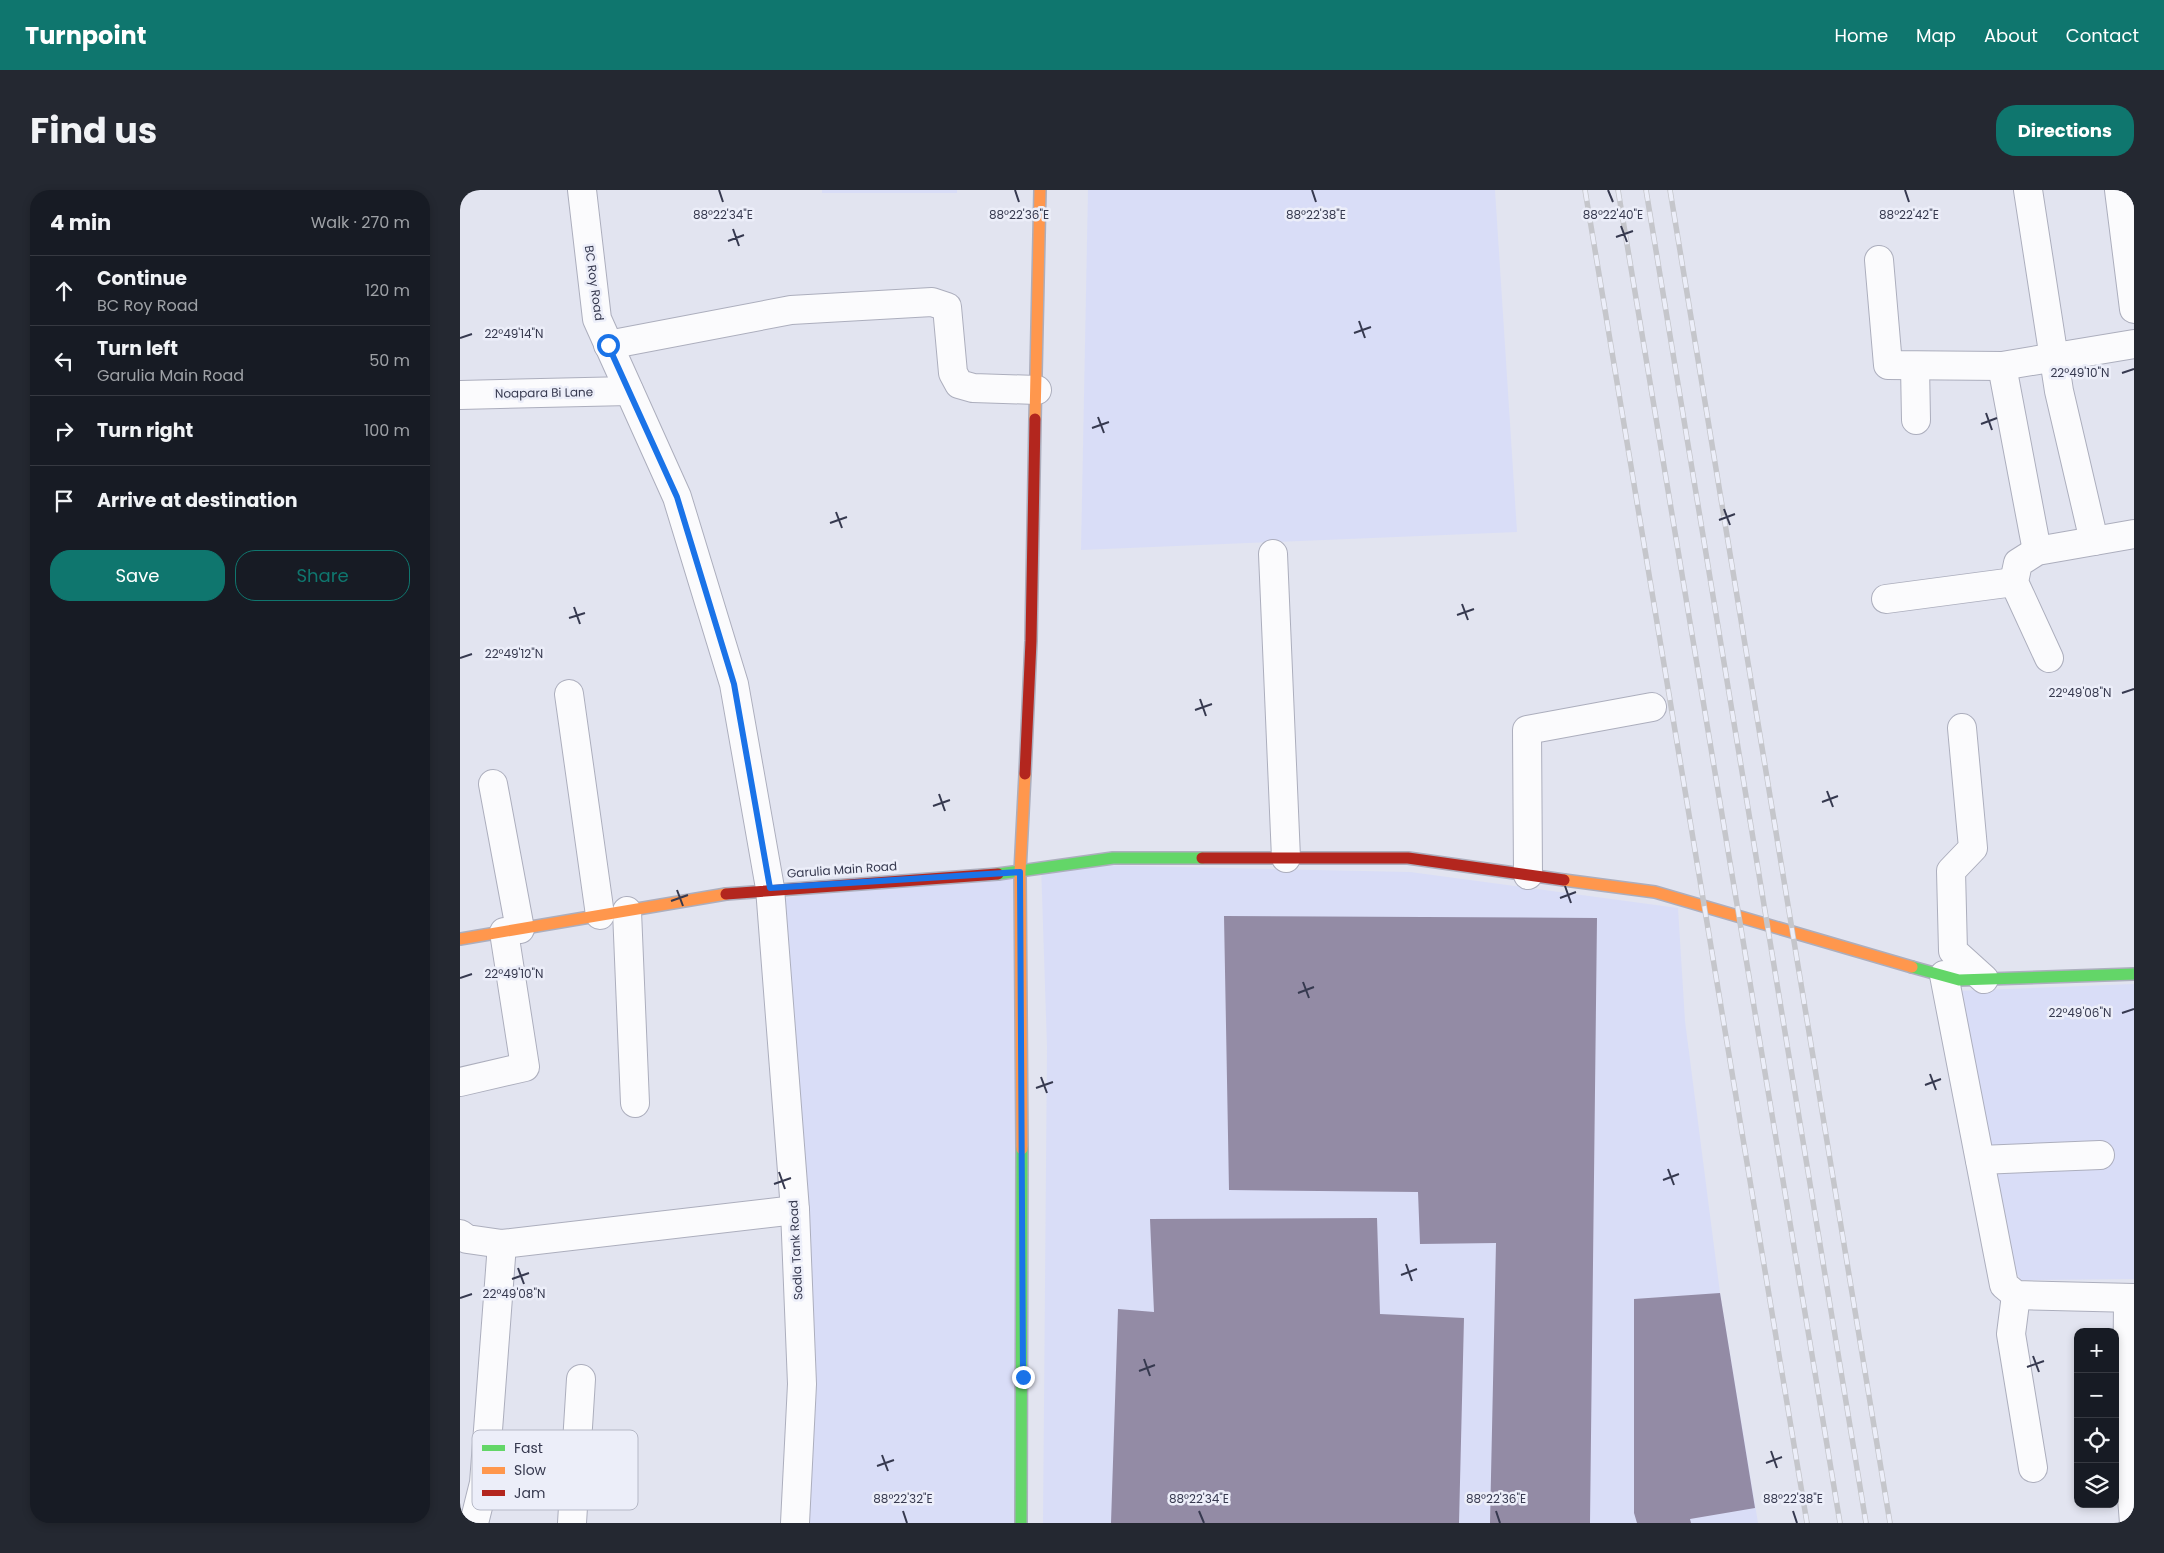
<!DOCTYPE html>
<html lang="en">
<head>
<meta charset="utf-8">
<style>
  :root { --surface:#171b24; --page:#242831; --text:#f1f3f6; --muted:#9ea1a6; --line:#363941; --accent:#0f766e }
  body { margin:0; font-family:Poppins,sans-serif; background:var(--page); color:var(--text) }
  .controls { position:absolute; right:15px; bottom:15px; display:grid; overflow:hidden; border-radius:10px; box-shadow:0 2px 8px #0003 }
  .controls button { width:45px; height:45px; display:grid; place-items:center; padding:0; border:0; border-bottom:1px solid var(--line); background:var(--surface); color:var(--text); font:25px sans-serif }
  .stop { position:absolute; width:15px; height:15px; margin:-11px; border:4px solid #1a73e8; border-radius:50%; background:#fff }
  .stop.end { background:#1a73e8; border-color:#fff; box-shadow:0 1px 5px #0008 }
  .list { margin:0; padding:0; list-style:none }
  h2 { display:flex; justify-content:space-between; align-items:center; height:65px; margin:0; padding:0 20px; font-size:21px }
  h2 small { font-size:16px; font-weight:400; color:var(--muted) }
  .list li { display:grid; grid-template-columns:32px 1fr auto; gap:15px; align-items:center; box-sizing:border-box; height:70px; padding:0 20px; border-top:1px solid var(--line) }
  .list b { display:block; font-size:19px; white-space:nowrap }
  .list p { margin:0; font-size:16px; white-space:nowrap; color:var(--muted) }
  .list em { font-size:16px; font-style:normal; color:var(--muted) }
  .actions { display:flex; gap:10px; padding:15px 20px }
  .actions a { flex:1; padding:11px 0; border:1px solid var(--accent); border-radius:20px; text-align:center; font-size:18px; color:var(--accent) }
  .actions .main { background:var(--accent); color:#fff }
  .icon { flex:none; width:28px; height:28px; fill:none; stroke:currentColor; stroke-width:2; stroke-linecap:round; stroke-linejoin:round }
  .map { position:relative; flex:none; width:1674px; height:1333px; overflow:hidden; border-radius:20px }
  header { display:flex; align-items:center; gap:30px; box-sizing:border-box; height:70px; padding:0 25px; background:var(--accent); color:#fff }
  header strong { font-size:24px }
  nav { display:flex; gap:28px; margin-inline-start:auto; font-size:18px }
  .intro { display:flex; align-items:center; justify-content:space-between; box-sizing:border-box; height:120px; padding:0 30px }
  h1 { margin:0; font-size:35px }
  .button { padding:12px 22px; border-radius:20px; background:var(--accent); color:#fff; font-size:18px; font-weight:700 }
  main { display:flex; gap:30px; padding:0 30px }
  aside { flex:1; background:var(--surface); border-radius:20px; box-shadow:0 2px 8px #0003 }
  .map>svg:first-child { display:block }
  .built { fill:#d9ddf7 }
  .building { fill:#938ba5 }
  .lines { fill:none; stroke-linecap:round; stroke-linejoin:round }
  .street-casing { stroke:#acaebd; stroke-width:30 }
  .fast-casing { stroke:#acaebd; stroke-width:14 }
  .slow-casing { stroke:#acaebd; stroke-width:14 }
  .jam-casing { stroke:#acaebd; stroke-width:14 }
  .street { stroke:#fbfbfd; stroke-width:28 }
  .fast { stroke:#63d668; stroke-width:11 }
  .slow { stroke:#ff974d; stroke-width:11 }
  .jam { stroke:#b3261e; stroke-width:11 }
  .rail-casing { stroke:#c5c6cb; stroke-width:5.5 }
  .rail { stroke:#eceef9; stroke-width:4; stroke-dasharray:11; stroke-linecap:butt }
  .route { stroke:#1a73e8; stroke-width:6 }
  .ticks { fill:none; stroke:#36394f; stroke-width:2 }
  .labels { text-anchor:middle; stroke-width:5; stroke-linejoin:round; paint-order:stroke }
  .street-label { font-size:12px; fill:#36394f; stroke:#eceef9 }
  .key { fill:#eceef9; stroke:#b5b8c6; stroke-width:1 }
  .key-label { font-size:14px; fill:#36394f }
  .ticks-label { font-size:12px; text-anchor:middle; fill:#36394f; stroke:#eceef9; stroke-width:5; stroke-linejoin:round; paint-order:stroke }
</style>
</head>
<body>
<header>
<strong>Turnpoint</strong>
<nav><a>Home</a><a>Map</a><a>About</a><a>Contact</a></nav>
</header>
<div class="intro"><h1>Find us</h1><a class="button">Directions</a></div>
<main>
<aside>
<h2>4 min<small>Walk · 270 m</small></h2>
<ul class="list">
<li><svg class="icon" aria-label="ahead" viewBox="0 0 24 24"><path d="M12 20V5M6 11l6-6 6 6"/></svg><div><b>Continue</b><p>BC Roy Road</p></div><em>120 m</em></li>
<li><svg class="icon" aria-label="left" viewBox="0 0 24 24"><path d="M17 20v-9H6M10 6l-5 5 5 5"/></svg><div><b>Turn left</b><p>Garulia Main Road</p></div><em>50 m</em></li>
<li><svg class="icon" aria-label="right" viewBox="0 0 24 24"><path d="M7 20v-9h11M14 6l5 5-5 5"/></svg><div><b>Turn right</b></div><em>100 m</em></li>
<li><svg class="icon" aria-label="arrive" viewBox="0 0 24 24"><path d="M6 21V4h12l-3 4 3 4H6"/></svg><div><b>Arrive at destination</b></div></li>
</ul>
<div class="actions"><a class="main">Save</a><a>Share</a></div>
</aside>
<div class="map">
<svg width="1674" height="1333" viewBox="0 0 1674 1333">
  <rect width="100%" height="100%" fill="#e2e4f0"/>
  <g class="built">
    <rect x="362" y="0" width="135" height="3"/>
    <path d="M628 0H1035L1057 342 621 360Z"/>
    <path d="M581 674 950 682 1218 718 1225 831 1260 1103 1298 1333H583L587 857Z"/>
    <path d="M557 676 558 1333H347L324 708Z"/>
    <path d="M1674 794V1089L1561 1090 1551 1074 1494 801Z"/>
  </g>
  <g class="building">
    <path d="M764 726 1137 728 1130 1333H1030L1036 1053 960 1054 958 1002 769 1000Z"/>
    <path d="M917 1028 920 1124 1004 1128 999 1333H651L658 1119 694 1122 690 1029Z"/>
    <path d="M1260 1103 1295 1318 1230 1329 1231 1333H1177L1174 1323V1109Z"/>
  </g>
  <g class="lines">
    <g class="street-casing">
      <g id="street">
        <path d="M122 0 137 129 217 307 274 494 310 698 335 1020 342 1194 335 1333"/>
        <path d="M1568 0 1599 201 1634 351"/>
        <path d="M1659 0 1674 119"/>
        <path d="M1419 70 1428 175 1542 176 1674 154"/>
        <path d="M148 155 331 120 472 112 487 117 493 183 499 194 513 198 577 200"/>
        <path d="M1455 176 1456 230"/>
        <path d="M1542 176 1577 361"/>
        <path d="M0 205 169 201"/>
        <path d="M813 364 826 668"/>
        <path d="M1426 409 1554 392"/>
        <path d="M1589 468 1554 392 1558 373 1577 361 1674 344"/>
        <path d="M109 504 140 725"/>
        <path d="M1502 538 1513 658 1491 681 1493 761 1524 789"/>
        <path d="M33 594 60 739"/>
        <path d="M1068 685 1067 540 1192 517"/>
        <path d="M167 721 175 913"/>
        <path d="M1484 785 1544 1095 1556 1105 1674 1108"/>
        <path d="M0 892 65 877 44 742"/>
        <path d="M1520 970 1640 965"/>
        <path d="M0 1044 7 1049 42 1054 335 1020"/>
        <path d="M1556 1105 1551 1144 1573 1278"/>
        <path d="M1668 1108 1667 1244 1674 1333"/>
        <path d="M14 1333 24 1293 42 1054"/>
        <path d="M112 1333 121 1189"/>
      </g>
    </g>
    <g class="fast-casing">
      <g id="fast">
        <path d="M538 684 653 668H742"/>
        <path d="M1452 777 1499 790 1674 784"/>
        <path d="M561 1333 562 959"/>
      </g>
    </g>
    <g class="slow-casing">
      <g id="slow">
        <path d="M575 229 580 0"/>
        <path d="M1104 690 1195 702 1452 777"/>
        <path d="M0 749 266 704"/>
        <path d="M562 959 560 682 565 584"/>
      </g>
    </g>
    <g class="jam-casing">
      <g id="jam">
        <path d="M565 584 571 451 575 229"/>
        <path d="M742 668H948L1104 690"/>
        <path d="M266 704 538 684"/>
      </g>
    </g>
    <use href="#street" class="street"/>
    <use href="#fast" class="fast"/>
    <use href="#slow" class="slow"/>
    <use href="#jam" class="jam"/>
    <g class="rail-casing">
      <g id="rail">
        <path d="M1125 0 1347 1333"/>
        <path d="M1158 0 1380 1333"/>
        <path d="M1186 0 1406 1333"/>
        <path d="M1210 0 1430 1333"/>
      </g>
    </g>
    <use href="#rail" class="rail"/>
  </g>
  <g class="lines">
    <path class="route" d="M148 155 217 307 274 494 310 698 560 682 563 1187"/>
  </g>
  <path class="ticks" d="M259 0 263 12M555 0 559 12M852 0 856 12M1148 0 1153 12M1445 0 1449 12M1161 36 1167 52M273 39 279 56M1156 47 1173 41M268 51 284 45M899 131 905 148M894 143 911 137M0 148 12 144M1662 183 1674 179M1526 223 1532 240M638 227 644 243M1521 234 1537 228M632 238 649 232M1264 319 1270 335M376 322 382 338M1259 330 1275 324M370 333 387 327M1002 414 1008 430M114 417 120 434M997 425 1014 419M109 428 125 423M0 468 12 464M1662 503 1674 499M740 509 746 526M735 520 752 514M1367 601 1373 617M479 604 485 621M1362 612 1378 606M473 616 490 610M1105 696 1111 713M217 700 223 716M1100 708 1116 702M211 711 228 705M0 788 12 784M843 792 849 808M838 803 854 797M1662 823 1674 819M1470 884 1476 900M581 887 587 903M1465 895 1481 889M576 898 593 892M1208 979 1214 995M319 982 325 999M1203 990 1219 984M314 994 331 988M946 1074 952 1091M58 1078 64 1094M941 1085 957 1079M52 1089 69 1083M0 1108 12 1104M1573 1166 1579 1182M684 1169 690 1186M1567 1177 1584 1171M679 1181 695 1175M1311 1261 1317 1278M422 1265 428 1281M1306 1273 1322 1267M417 1276 434 1270M443 1321 447 1333M739 1321 744 1333M1036 1321 1040 1333M1333 1321 1337 1333"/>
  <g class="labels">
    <g class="street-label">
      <text transform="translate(134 93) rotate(82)" y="4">BC Roy Road</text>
      <text transform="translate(84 203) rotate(-1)" y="4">Noapara Bi Lane</text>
      <text transform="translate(382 680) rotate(-4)" y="4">Garulia Main Road</text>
      <text transform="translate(336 1060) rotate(-93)" y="4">Sodla Tank Road</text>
    </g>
  </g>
  <rect x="12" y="1240" width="166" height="80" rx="8" class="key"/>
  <rect x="22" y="1255" width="23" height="6" fill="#63d668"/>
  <rect x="22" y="1277" width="23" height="7" fill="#ff974d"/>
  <rect x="22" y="1300" width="23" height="6" fill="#b3261e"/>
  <g class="key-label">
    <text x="54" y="1263">Fast</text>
    <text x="54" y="1285">Slow</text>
    <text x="54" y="1308">Jam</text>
  </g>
  <g class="ticks-label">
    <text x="856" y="29">88°22'38"E</text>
    <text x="1449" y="29">88°22'42"E</text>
    <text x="263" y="29">88°22'34"E</text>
    <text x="559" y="29">88°22'36"E</text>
    <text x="1153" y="29">88°22'40"E</text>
    <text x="54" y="148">22°49'14"N</text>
    <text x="1620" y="187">22°49'10"N</text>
    <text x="54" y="468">22°49'12"N</text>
    <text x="1620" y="507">22°49'08"N</text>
    <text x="54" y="788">22°49'10"N</text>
    <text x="1620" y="827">22°49'06"N</text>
    <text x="54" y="1108">22°49'08"N</text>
    <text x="443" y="1313">88°22'32"E</text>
    <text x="739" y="1313">88°22'34"E</text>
    <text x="1036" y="1313">88°22'36"E</text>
    <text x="1333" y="1313">88°22'38"E</text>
  </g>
</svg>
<div class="controls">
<button>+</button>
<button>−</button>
<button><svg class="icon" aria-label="locate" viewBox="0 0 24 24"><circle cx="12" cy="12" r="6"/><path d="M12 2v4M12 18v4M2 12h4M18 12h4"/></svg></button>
<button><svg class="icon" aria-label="layers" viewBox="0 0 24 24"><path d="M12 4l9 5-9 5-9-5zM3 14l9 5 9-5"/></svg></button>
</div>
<div class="stop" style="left:148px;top:155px"></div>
<div class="stop end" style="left:563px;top:1187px"></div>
</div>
</main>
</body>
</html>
